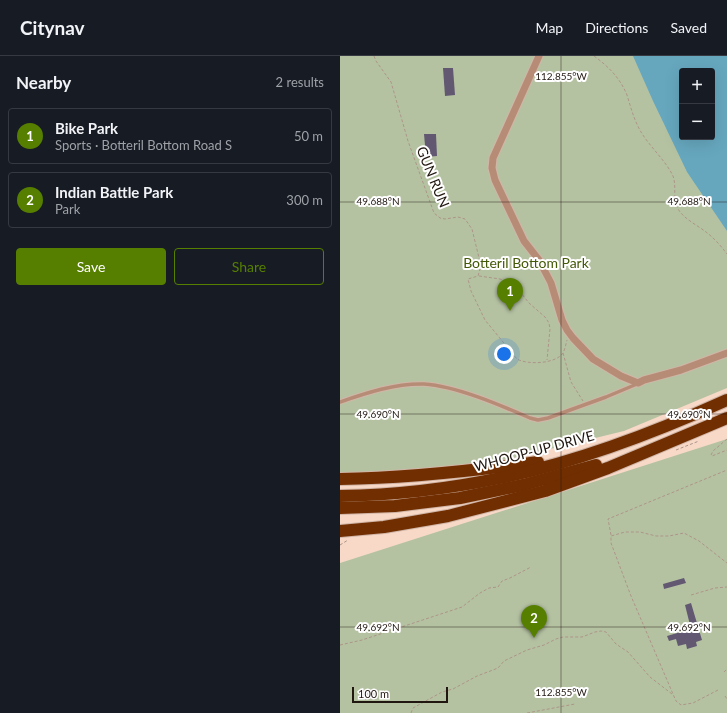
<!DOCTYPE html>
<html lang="en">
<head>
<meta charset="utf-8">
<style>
  :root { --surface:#171b24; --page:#20242c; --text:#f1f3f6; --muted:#9ea1a6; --line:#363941; --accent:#567f00 }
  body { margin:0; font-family:Lato,sans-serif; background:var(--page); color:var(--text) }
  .controls { position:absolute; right:12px; top:12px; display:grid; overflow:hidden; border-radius:4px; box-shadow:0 4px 16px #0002 }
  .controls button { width:36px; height:36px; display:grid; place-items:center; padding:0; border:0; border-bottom:1px solid var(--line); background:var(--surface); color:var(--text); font:20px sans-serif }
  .scale { position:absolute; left:12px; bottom:10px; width:96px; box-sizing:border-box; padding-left:4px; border:2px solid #211711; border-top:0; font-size:11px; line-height:14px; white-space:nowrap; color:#211711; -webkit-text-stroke:3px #fff; paint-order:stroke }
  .you { position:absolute; left:164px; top:298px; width:14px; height:14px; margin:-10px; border:3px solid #fff; border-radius:50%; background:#1a73e8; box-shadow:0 0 0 6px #1a73e833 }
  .badge { display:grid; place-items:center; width:26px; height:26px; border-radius:50%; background:var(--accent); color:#fff; font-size:13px; font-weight:700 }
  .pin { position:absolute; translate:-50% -33px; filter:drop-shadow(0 1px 2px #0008) }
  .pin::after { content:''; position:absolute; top:21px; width:14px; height:12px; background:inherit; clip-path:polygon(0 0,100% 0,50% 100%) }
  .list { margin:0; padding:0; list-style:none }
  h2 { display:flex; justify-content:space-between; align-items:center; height:52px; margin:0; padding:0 16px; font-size:17px }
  h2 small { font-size:13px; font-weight:400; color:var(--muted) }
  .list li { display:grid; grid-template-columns:26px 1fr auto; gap:12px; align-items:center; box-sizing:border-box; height:56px; margin:0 8px 8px; padding:0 8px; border:1px solid var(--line); border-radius:4px }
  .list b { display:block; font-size:15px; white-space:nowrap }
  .list p { margin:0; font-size:13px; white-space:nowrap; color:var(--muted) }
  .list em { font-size:13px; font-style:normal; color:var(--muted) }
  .actions { display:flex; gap:8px; padding:12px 16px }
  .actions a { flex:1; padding:9px 0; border:1px solid var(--accent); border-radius:4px; text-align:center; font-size:14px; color:var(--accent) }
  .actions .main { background:var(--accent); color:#fff }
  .map { position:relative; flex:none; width:387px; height:657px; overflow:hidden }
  header { display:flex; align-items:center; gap:24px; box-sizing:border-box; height:56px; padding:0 20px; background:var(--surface); border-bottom:1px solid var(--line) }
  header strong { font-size:19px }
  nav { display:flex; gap:22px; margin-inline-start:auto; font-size:14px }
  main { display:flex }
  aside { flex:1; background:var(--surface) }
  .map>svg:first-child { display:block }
  .green { fill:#b5c2a2 }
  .water { fill:#66a7be; fill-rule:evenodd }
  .building { fill:#625871 }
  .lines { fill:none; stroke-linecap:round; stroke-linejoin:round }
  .service-casing { stroke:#d1b6a7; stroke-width:5.5 }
  .minor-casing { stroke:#d1b6a7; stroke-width:9 }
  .motorway-casing { stroke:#d1b6a7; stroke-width:14 }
  .path { stroke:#ac9588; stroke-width:1; stroke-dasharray:3 2; stroke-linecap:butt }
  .service { stroke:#b68c77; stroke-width:3.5 }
  .minor { stroke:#b68c77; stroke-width:7 }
  .motorway { stroke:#712e01; stroke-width:12 }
  .ticks { fill:none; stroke:#211711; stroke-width:1; stroke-opacity:0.45 }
  .labels { text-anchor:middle; stroke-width:4; stroke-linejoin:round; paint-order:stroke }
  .street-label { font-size:14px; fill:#211711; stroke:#fff }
  .park-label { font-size:14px; fill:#435906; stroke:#fff }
  .ticks-label { font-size:10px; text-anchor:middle; fill:#211711; stroke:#fff; stroke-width:4; stroke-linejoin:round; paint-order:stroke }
</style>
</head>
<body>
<header>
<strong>Citynav</strong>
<nav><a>Map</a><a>Directions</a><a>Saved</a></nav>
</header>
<main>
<aside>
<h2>Nearby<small>2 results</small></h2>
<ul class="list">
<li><span class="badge">1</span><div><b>Bike Park</b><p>Sports · Botteril Bottom Road S</p></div><em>50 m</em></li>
<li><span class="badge">2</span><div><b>Indian Battle Park</b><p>Park</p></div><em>300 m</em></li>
</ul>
<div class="actions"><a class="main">Save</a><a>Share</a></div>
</aside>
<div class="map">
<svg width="387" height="657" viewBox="0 0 387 657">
  <rect width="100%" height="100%" fill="#f8d9c8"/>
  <g class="green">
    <path d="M0 0H294L387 174V332L284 375 165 404 43 422 0 418Z"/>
    <path d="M387 383V657H0V507Z"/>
  </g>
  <path class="water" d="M293 0H387V175L347 116 313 45ZM342 15H372V81H342Z"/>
  <g class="building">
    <path d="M103 12H113L115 39 105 40Z"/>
    <path d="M84 78H96L97 100 86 101Z"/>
    <path d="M344 522 346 527 324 533 323 528Z"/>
    <path d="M351 547 362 584 356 586 357 590 347 593 346 588 338 590 336 583 329 585 327 580 351 573 345 549Z"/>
  </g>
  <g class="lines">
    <g class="service-casing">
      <path id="service" d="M0 346C26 337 56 327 84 328 116 330 160 349 190 362L198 364 208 362 266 341 297 328"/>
    </g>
    <g class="minor-casing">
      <path id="minor" d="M199 0 153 102 152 112 155 124 184 185 199 204 211 227 222 264 227 274 233 282 253 303 281 320 298 327 304 324 341 314 387 297"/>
    </g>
    <g class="motorway-casing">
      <g id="motorway">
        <path d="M0 423C67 422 132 415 198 406"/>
        <path d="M0 440C54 439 108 433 160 422 238 406 314 377 387 344"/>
        <path d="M0 452 55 450 120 442 183 429 256 409"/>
        <path d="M0 475 44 471 108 460 205 435 268 412 387 362"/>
      </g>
    </g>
    <g class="path">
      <path d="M34 0 36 5 51 26 68 85 94 157 100 162 105 163 118 161 125 163 132 173 141 210 138 220 128 223 131 235 145 264 177 303C187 309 216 308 223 297 225 293 226 288 227 284"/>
      <path d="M254 0C269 11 280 22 287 39 291 52 294 64 301 76 310 91 326 105 333 120 337 131 332 143 338 153 344 163 357 169 366 176 374 182 381 190 387 198"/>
      <path d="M139 220 160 223 173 227 189 247 205 261 209 267 210 273 207 304"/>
      <path d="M223 297 231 326 243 345"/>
      <path d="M387 383 373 395 371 399 372 400 387 394"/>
      <path d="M336 394 359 385"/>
      <path d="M271 479 268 463 387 414"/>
      <path d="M0 489 8 484"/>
      <path d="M351 539 375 532 387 531"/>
      <path d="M0 589 22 584 122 551 140 537 149 532 158 531 162 525 170 522 191 511"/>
      <path d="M384 616 387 613"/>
      <path d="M378 634 353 647 341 649 336 645 291 540 271 487V480L285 476H300L316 480H329L344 477 359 485 387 507"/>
      <path d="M385 640 387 643"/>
      <path d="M71 657 73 652 102 636 113 633 137 620 153 614 158 612 164 605 187 594 204 589 216 583 223 581H242L255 576 261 575 266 576 276 588 288 596 310 621 332 638"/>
      <path d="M187 657 235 648"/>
    </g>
    <use href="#service" class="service"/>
    <use href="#minor" class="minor"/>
    <use href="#motorway" class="motorway"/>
  </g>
  <path class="ticks" d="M221 0V657M0 146H387M0 358H387M0 571H387"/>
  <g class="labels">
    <g class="street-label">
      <text transform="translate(93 121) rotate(68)" y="5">GUN RUN</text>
      <text transform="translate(194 395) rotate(-15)" y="5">WHOOP-UP DRIVE</text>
    </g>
    <g class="park-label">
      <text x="186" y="212">Botteril Bottom Park</text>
    </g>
  </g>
  <g class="ticks-label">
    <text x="221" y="24">112.855°W</text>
    <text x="349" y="149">49.688°N</text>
    <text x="38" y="149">49.688°N</text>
    <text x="38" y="362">49.690°N</text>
    <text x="349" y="362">49.690°N</text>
    <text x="349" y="575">49.692°N</text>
    <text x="38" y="575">49.692°N</text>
    <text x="221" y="640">112.855°W</text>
  </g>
</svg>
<div class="controls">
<button>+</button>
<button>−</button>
</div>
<div class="scale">100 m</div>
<div class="you"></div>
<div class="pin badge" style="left:170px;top:255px">1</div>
<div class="pin badge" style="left:194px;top:582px">2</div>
</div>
</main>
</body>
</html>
